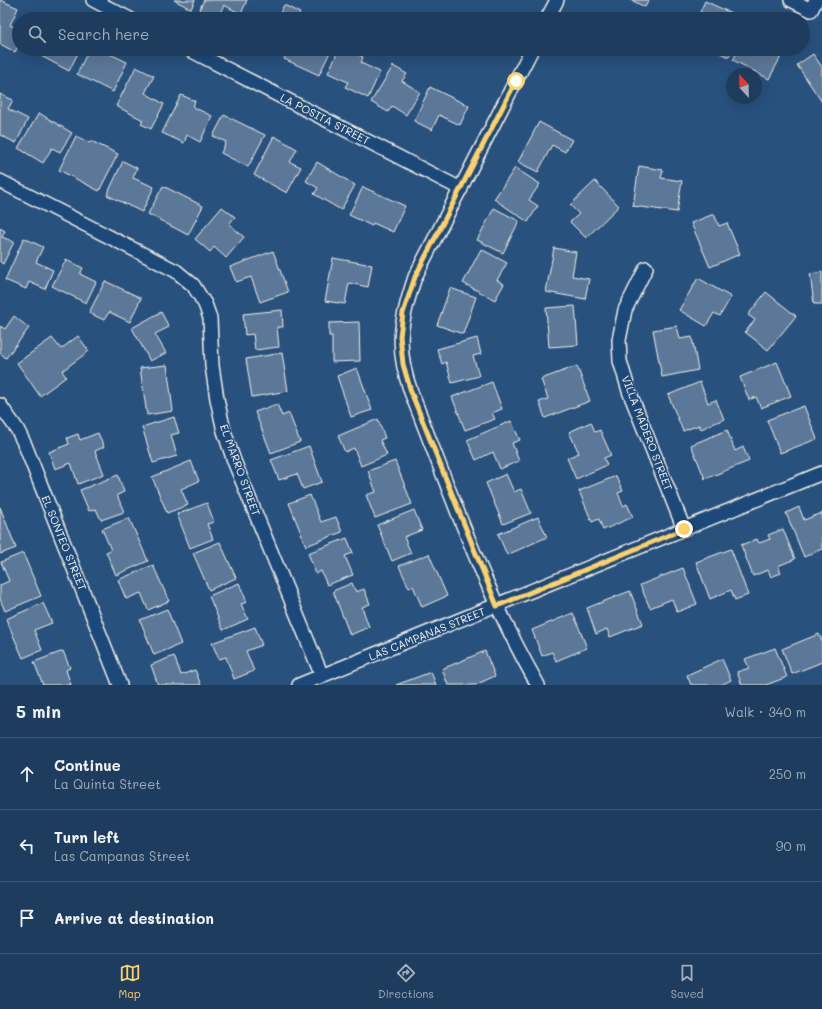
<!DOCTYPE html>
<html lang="en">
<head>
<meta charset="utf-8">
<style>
  :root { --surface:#1e3d5e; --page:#264464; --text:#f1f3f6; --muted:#a1aebc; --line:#3c5673; --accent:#ffd166 }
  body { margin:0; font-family:Mali,sans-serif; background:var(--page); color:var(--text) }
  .compass { position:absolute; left:726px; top:68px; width:36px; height:36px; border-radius:50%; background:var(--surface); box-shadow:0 4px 16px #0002; rotate:338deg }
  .stop { position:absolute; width:12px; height:12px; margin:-9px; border:3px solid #ffd166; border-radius:50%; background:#fff }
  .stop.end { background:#ffd166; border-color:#fff; box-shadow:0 1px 4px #0008 }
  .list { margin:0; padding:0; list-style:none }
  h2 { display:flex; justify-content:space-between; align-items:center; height:52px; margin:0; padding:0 16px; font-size:17px }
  h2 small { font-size:13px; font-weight:400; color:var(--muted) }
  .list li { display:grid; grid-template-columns:26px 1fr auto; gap:12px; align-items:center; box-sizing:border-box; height:72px; padding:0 16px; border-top:1px solid var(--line) }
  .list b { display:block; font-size:15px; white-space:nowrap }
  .list p { margin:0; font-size:13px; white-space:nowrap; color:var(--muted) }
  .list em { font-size:13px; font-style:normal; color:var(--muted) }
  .icon { flex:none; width:22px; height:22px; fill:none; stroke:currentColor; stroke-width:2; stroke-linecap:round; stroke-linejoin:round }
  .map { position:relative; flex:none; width:822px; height:685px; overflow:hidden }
  .search { position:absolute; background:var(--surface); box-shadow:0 4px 16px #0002; left:12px; right:12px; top:12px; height:44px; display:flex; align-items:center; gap:10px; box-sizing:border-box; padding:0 14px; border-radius:22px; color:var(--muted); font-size:15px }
  .sheet { height:268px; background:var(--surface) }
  nav { display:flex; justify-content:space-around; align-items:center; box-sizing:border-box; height:56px; border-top:1px solid var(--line); background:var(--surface); font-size:11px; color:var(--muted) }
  nav a { display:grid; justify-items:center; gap:2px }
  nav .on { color:var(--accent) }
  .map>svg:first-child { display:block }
  .building { fill:#5b7899; stroke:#f4f1e8 }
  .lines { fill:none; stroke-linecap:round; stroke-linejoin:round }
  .street-casing { stroke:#f4f1e8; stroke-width:16 }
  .street { stroke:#1f4a7a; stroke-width:13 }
  .route { stroke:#ffd166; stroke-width:5 }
  .labels { text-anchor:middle; stroke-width:3; stroke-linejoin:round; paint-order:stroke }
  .street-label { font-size:11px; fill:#f4f1e8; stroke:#1f4a7a }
</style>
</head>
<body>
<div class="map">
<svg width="822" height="685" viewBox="0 0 822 685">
  <rect width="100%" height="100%" fill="#28517e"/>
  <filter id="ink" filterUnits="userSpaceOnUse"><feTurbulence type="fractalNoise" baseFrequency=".025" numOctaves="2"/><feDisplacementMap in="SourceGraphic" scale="8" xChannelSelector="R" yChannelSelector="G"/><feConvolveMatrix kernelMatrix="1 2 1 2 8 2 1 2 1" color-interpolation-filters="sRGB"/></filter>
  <g filter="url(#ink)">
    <g class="building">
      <path d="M0 0 18 8 10 25 19 29V45L15 52 0 44Z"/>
      <path d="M174 0H195L191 9Z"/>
      <path d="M204 0H247L241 14 224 5 217 19H211L198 13Z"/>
      <path d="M631 0H649L645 7Z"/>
      <path d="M705 1 744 19H697Z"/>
      <path d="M284 5 300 13 297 19H277Z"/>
      <path d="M249 13 261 19H245Z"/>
      <path d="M28 49H80L69 71Z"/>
      <path d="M89 49H99L127 62 113 92 77 74Z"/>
      <path d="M289 49H329L331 50 319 75 284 59Z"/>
      <path d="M339 49H346L363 57 361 63 380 72 368 98 345 87 348 82 328 73Z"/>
      <path d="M711 49H733L729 57Z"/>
      <path d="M739 49H781L784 51 769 79 733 60Z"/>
      <path d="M813 54 822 67V102L797 65Z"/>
      <path d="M393 66 407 74 402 81 420 92 406 115 392 106 388 112 371 102Z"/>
      <path d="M136 67 154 76 145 93 164 104 151 129 141 124 143 120 116 106Z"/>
      <path d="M430 87 469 106 460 125 439 115 432 130 414 121Z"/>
      <path d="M0 94 13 100 8 109 28 119 16 143 0 135Z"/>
      <path d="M181 95 195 101 193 107 212 116 200 142 187 135 184 143 162 133Z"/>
      <path d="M39 113 72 133 60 152 52 148 43 163 18 148Z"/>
      <path d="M224 115 265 135 248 167 221 153 226 142 213 136Z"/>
      <path d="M539 122 572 140 565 152 552 145 538 172 518 162Z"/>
      <path d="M76 136 90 143 91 141 118 154 99 191 59 170Z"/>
      <path d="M274 136 297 149 290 162 301 167 287 193 254 175Z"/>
      <path d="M123 161 137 168 133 178 154 187 142 212 107 195Z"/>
      <path d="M317 162 355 185 341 210 314 194 318 188 306 181Z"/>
      <path d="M639 166 663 170 661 178 682 181 677 212 633 206Z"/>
      <path d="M515 168 540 184 529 200 538 206 528 222 494 199Z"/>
      <path d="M595 181 619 206 586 238 570 222 579 214 570 205Z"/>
      <path d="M163 186 203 206 188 235 148 214Z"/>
      <path d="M363 187 405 206 393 232 373 223 372 226 349 215Z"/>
      <path d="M222 207 235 217 229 224 244 237 226 258 214 247 210 252 195 239Z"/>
      <path d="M494 208 519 221 503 253 477 240Z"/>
      <path d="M714 214 719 226 727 223 740 254 710 267 691 223Z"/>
      <path d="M0 228 5 231 2 237 14 242 3 264 0 262Z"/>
      <path d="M24 238 43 247 36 262 53 270 45 289 29 282 26 289 5 280Z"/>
      <path d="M554 248 576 252 572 276 589 279 585 299 546 292Z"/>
      <path d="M481 249 507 263 497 280 504 284 495 300 463 283Z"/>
      <path d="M273 251 288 292 260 302 251 277 236 282 230 267Z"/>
      <path d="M333 258 372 265 368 287 349 283 345 304 325 301Z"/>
      <path d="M66 260 83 268 80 274 96 282 86 303 52 286Z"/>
      <path d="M822 272V304H814L810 274Z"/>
      <path d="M698 278 731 297 720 316 714 313 706 326 679 310Z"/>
      <path d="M105 281 141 298 130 322 109 312 104 320 89 313Z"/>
      <path d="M450 288 476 297 463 334 437 325Z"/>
      <path d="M766 292 796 316 768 350 745 332 755 320 748 315Z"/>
      <path d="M575 306 578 345 549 347 546 308Z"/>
      <path d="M282 310 283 327H277L279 347 255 350 253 334 245 335 243 314Z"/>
      <path d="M161 312 169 327 155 334 166 353 150 361 132 328Z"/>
      <path d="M14 316 29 328 6 358 0 353V326L5 329Z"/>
      <path d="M359 322 360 361 332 362V336H329V323Z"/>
      <path d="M677 326 680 339 692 337 698 370 662 377 653 330Z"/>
      <path d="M78 336 89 351 62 371 66 377 40 396 17 363 52 338 61 349Z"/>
      <path d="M477 338 481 354 473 356 479 376 452 383 446 362 442 364 437 349Z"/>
      <path d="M282 353 288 391 252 397 246 359Z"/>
      <path d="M777 362 791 396 761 408 756 397 749 400 740 377Z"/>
      <path d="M167 365 173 411 147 415 140 368Z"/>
      <path d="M577 366 590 401 545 418 539 402 548 399 541 379Z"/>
      <path d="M357 368 372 410 351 417 337 376Z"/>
      <path d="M492 382 502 409 492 413 495 419 465 430 452 397Z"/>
      <path d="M700 382 708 403 716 400 724 419 701 429 699 425 683 431 668 395Z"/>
      <path d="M277 404 282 416 289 413 300 442 271 453 255 412Z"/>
      <path d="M804 406 817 439 780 453 767 420Z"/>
      <path d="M174 417 179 433 171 435 177 456 153 463 142 427Z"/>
      <path d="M378 419 385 438 380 440 387 455 361 466 354 448 345 452 338 436Z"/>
      <path d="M511 421 520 440 512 443 519 461 500 469 493 452 476 460 467 440Z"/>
      <path d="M591 422 595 432 600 430 611 455 604 458 607 465 576 479 567 458 579 453 569 432Z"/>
      <path d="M727 430 735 451 743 447 749 461 705 479 691 445Z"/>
      <path d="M98 433 104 447 95 451 104 474 78 484 71 463 55 469 49 452 69 444 67 438 78 434 80 440Z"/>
      <path d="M309 446 322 482 303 489 297 474 279 480 271 460Z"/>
      <path d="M191 461 199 481 181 489 188 505 167 513 152 477Z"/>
      <path d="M395 461 412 504 375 518 366 495 376 492 368 471Z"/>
      <path d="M506 474 514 492 521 489 531 513 503 524 486 483Z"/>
      <path d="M118 475 124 492 117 495 124 512 101 520 96 509 89 511 80 490Z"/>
      <path d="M616 476 623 491 618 493 623 506 627 504 633 517 603 530 599 519 592 522 579 491Z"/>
      <path d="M310 495 321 522 336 517 342 532 306 546 289 503Z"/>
      <path d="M207 503 214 522 207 524 213 539 190 548 177 514Z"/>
      <path d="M0 507 16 548 0 554Z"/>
      <path d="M799 507 804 520 822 513V549L804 557 786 513Z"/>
      <path d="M414 510 422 530 404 537 411 553 392 561 377 525Z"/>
      <path d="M538 517 547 537 507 555 498 534Z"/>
      <path d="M129 518 148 561 116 575 106 552 111 550 102 529Z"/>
      <path d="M783 529 795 559 778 566 781 573 771 577 768 570 753 576 741 545 757 539 759 543 770 539 768 535Z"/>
      <path d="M347 538 353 553 345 556 353 575 327 585 321 571 316 574 308 553Z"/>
      <path d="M220 542 236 578 209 590 193 553Z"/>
      <path d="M731 549 748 595 735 600 731 590 710 599 696 562Z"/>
      <path d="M23 553 41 596 5 611 0 599V585L9 581 1 562Z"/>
      <path d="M429 554 447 596 422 607 413 586 409 588 399 566Z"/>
      <path d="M153 565 169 601 148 610 141 593 126 599 118 580Z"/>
      <path d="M683 568 697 604 677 612 672 599 650 608 640 585Z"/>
      <path d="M239 583 247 602 241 604 248 619 223 630 209 596Z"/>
      <path d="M352 583 356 592 364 589 370 604 362 607 369 627 350 635 333 591Z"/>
      <path d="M630 591 643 624 610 637 607 629 596 634 587 608Z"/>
      <path d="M43 603 52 623 34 630 42 650 23 658 6 619Z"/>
      <path d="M167 609 181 644 154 655 140 620Z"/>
      <path d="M573 613 587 648 556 661 552 652 542 656 532 630Z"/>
      <path d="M255 627 262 645 246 651 254 671 234 679 226 657 219 659 212 643Z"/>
      <path d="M819 634 822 641V662L792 674 782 649Z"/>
      <path d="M775 648 787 677 766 685H742L737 672 749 668 745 659Z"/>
      <path d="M63 651 70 668 66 670 71 685H43L34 662Z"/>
      <path d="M485 651 495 676 475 685H448L442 669Z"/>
      <path d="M174 656 181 675 195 670 201 685H158L151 665Z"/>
      <path d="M722 659 731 680 721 685H691L687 675Z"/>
      <path d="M431 672 436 685H396Z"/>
    </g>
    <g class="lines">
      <g class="street-casing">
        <g id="street">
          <path d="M93 0 130 19"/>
          <path d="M791 0 811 10 816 0"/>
          <path d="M547 19 557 0"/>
          <path d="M188 49 461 189"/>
          <path d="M532 49 415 277C400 322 395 347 411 392 450 491 485 593 538 685"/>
          <path d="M0 181 176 271 193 285 205 304 210 318 212 366 217 399 224 431 234 461 322 676"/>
          <path d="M646 268 625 310 619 340 620 361 629 391 684 529"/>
          <path d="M0 405 17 429 25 445 120 685"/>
          <path d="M299 685 822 473"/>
        </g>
      </g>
      <use href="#street" class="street"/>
    </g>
  </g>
  <g class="lines" filter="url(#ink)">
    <path class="route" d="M516 81 415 277 403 313 400 336 403 364 411 392 497 606 684 529"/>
  </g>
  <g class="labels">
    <g class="street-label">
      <text transform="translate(325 119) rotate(27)" y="4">LA POSITA STREET</text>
      <text transform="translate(647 433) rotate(69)" y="4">VILLA MADERO STREET</text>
      <text transform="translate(240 470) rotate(70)" y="4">EL MARRO STREET</text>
      <text transform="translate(64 543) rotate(68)" y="4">EL SONTEO STREET</text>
      <text transform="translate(427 634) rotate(-22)" y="4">LAS CAMPANAS STREET</text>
    </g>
  </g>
</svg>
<svg class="compass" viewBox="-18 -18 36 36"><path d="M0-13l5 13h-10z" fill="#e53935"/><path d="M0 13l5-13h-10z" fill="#a1aebc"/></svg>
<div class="stop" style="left:516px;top:81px"></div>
<div class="stop end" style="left:684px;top:529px"></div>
<div class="search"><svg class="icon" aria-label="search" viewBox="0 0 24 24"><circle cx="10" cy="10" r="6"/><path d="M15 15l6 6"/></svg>Search here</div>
</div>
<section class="sheet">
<h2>5 min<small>Walk · 340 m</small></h2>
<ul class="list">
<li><svg class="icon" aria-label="ahead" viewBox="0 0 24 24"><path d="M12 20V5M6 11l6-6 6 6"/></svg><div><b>Continue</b><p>La Quinta Street</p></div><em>250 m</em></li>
<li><svg class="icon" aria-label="left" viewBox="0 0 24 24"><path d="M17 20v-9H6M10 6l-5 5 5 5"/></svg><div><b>Turn left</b><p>Las Campanas Street</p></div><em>90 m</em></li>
<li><svg class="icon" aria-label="arrive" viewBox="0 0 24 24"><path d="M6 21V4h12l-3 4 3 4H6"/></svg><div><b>Arrive at destination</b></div></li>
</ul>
</section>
<nav>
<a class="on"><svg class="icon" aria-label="map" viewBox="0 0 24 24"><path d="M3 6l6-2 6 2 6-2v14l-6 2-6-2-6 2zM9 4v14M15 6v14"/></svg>Map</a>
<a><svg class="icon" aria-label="directions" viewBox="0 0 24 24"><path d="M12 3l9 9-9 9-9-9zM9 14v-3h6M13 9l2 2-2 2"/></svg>Directions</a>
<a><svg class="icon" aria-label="saved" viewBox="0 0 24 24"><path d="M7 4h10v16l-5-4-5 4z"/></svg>Saved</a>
</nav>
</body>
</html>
